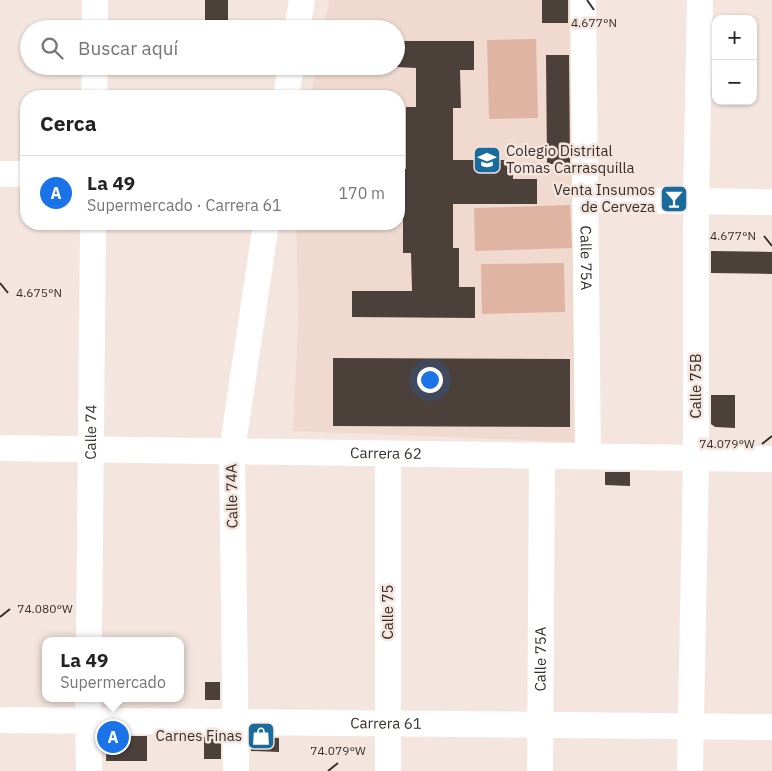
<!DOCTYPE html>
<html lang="es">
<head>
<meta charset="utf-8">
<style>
  :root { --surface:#fff; --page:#f6f6f6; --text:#222; --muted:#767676; --line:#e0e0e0; --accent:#1a73e8 }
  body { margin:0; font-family:"IBM Plex Sans",sans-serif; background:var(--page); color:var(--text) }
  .controls { position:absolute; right:15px; top:15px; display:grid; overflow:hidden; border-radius:10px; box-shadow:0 1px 4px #0004 }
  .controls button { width:45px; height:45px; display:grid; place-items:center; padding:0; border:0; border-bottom:1px solid var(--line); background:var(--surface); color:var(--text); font:25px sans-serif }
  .you { position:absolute; left:429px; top:379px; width:18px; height:18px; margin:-12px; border:4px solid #fff; border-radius:50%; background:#1a73e8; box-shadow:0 0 0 8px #1a73e833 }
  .badge { display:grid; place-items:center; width:32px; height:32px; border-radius:50%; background:var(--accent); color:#fff; font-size:16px; font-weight:700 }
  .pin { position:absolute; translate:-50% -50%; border:2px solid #fff; box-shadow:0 1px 5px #0006 }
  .popup { position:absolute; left:42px; top:637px; width:142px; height:65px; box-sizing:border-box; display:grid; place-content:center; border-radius:10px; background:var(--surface); filter:drop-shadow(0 1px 4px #0005); font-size:16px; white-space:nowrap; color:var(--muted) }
  .popup b { font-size:19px; color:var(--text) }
  .popup::after { content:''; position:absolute; left:50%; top:100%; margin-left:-10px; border:10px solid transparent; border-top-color:var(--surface) }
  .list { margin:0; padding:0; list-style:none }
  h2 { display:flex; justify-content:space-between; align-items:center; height:65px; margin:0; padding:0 20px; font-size:21px }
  h2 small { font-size:16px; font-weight:400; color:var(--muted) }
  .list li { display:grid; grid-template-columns:32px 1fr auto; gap:15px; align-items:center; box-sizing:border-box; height:75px; padding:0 20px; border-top:1px solid var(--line) }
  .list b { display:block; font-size:19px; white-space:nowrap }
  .list p { margin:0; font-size:16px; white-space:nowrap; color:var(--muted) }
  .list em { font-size:16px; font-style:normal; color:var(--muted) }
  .icon { flex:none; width:28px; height:28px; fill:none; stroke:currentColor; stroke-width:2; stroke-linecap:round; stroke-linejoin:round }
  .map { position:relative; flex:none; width:772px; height:771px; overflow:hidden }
  .search { position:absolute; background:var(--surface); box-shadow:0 1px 4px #0004; left:20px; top:20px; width:385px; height:55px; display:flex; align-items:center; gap:12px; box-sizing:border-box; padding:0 18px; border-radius:28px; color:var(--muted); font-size:19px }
  .panel { position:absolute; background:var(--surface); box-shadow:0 1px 4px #0004; left:20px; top:90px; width:385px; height:140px; border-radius:20px }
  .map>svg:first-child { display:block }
  .built { fill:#f0d9cf }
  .green { fill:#e0b4a2 }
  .building { fill:#4c403b }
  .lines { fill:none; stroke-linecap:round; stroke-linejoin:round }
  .minor { stroke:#fff; stroke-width:26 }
  .ticks { fill:none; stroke:#352f2c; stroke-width:2 }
  .labels { text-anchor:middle; stroke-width:5; stroke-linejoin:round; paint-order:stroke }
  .poi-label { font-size:15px; fill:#352f2c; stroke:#f4e5de; text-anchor:end }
  .street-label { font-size:15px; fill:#352f2c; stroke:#f4e5de }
  .ticks-label { font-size:12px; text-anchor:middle; fill:#352f2c; stroke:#f4e5de; stroke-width:5; stroke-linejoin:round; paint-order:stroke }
</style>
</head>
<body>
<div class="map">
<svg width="772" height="771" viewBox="0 0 772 771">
  <rect width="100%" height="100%" fill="#f4e5de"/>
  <path class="built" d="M329 0H573L577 442 293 431 298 319 296 224H399V96H311L316 66H396V29H324Z"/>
  <g class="green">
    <path d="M536 39 538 118 489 119 487 40Z"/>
    <path d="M570 205 572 248 475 251 474 208Z"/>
    <path d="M564 263 565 312 482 314 481 264Z"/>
  </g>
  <g class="building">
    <rect x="205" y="0" width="23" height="27"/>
    <rect x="542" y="0" width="26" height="23"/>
    <path d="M396 41H474V70H460L461 108H453V160H513V179H537V204H453V248H459V287H475V318L352 317V291H412L411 253H403V190H399V169H406V107H416V68L396 67Z"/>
    <path d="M546 55H569L570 164H547Z"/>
    <path d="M711 251 772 252V274L711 273Z"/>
    <path d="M333 358 570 359V427L333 426Z"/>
    <path d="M711 395H735V428L715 427 711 424Z"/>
    <path d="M605 472H630V486L605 485Z"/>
    <rect x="205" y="682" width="15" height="18"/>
    <path d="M107 736H147V761H106Z"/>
    <rect x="204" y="737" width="17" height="22"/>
    <path d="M255 737 279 738V752L251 751V743Z"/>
  </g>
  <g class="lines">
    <g class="minor">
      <path id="s1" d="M583 0 588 456"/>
      <path d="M95 29V0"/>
      <path d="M297 29 302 0"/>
      <path d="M94 96 95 66"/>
      <path d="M286 96 291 66"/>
      <path d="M0 174H26"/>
      <path d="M585 200 772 202"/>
      <path id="s2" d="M0 448 772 459"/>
      <path d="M388 454V771"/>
      <path id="s3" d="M89 641 93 224"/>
      <path d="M88 698 89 771"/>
      <path id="s4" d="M0 720 772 727"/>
      <path d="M236 771 232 451 266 224"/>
      <path id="s5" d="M540 771 542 456"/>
      <path d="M690 771 696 458V201L700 0"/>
    </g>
  </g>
  <path class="ticks" d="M587 0 594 10M764 236 772 246M0 283 8 293M762 444 772 436M0 617 10 609M328 771 338 763"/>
  <defs>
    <g id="school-square" transform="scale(1.4375)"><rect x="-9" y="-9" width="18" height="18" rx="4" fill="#196b9c" stroke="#f4e5de"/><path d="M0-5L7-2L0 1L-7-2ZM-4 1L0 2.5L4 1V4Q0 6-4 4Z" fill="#fff"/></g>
    <g id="bar-square" transform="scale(1.4375)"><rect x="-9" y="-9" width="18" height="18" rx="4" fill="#196b9c" stroke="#f4e5de"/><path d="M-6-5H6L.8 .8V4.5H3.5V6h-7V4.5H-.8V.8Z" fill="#fff"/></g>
    <g id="shop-square" transform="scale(1.4375)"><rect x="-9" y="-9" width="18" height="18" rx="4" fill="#196b9c" stroke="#f4e5de"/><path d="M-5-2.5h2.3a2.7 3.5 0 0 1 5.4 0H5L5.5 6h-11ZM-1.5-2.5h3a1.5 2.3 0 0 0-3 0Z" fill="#fff"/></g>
  </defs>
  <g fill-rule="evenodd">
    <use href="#school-square" x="487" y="160"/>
    <use href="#bar-square" x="674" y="199"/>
    <use href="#shop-square" x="261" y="736"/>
  </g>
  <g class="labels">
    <g class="poi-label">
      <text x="506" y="156" text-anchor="start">Colegio Distrital<tspan x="506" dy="17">Tomas Carrasquilla</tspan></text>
      <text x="655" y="195">Venta Insumos<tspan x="655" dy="17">de Cerveza</tspan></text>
      <text x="242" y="741">Carnes Finas</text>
    </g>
    <g class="street-label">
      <text dy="5" stroke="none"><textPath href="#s1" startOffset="258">Calle 75A</textPath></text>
      <text transform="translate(696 386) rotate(-90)" y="5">Calle 75B</text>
      <text dy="5" stroke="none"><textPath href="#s3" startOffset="209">Calle 74</textPath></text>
      <text dy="5" stroke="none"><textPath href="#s2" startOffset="386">Carrera 62</textPath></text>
      <text transform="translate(232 496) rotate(-91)" y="5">Calle 74A</text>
      <text transform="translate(388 612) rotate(-90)" y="5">Calle 75</text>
      <text dy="5" stroke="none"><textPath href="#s5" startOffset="112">Calle 75A</textPath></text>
      <text dy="5" stroke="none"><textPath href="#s4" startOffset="386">Carrera 61</textPath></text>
    </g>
  </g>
  <g class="ticks-label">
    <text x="594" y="27">4.677°N</text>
    <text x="733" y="240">4.677°N</text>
    <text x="39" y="297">4.675°N</text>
    <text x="727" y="448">74.079°W</text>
    <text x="45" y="613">74.080°W</text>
    <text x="338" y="755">74.079°W</text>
  </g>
</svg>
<div class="controls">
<button>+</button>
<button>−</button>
</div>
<div class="you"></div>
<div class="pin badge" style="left:113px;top:737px">A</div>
<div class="popup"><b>La 49</b>Supermercado</div>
<div class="search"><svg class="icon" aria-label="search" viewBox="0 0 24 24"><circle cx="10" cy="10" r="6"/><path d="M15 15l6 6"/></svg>Buscar aquí</div>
<section class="panel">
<h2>Cerca<small></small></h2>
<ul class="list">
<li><span class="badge">A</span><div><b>La 49</b><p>Supermercado · Carrera 61</p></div><em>170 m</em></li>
</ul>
</section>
</div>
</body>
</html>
